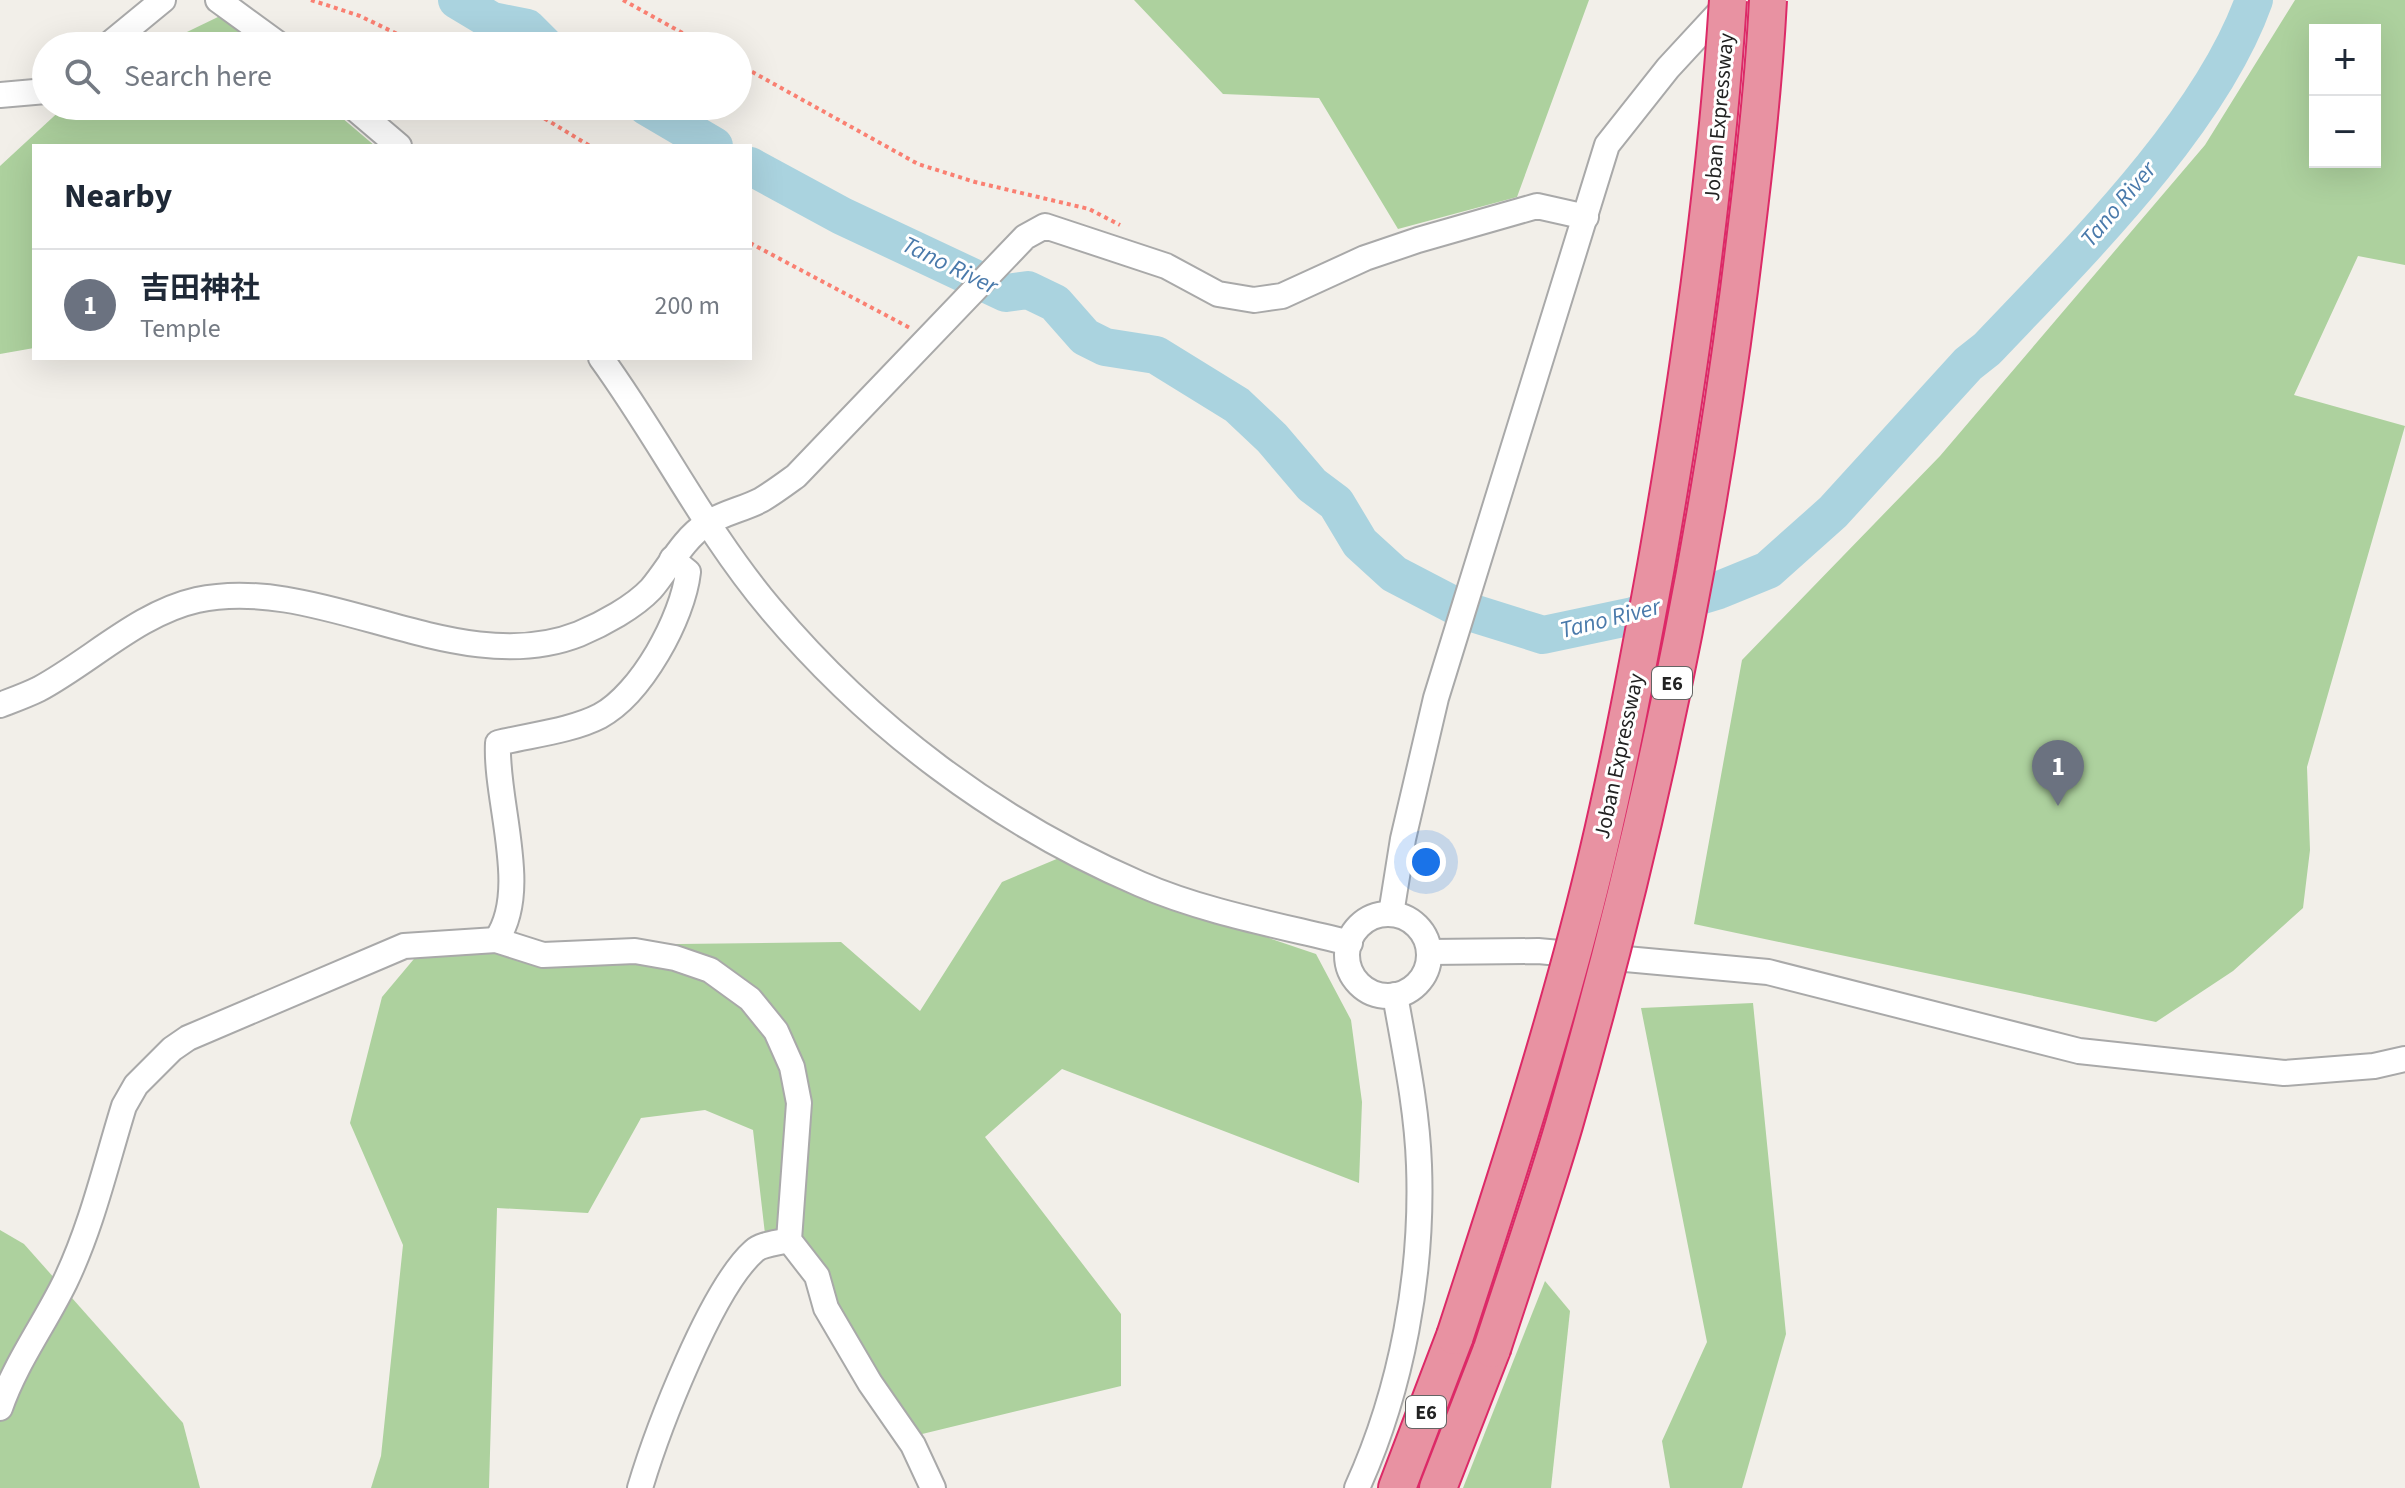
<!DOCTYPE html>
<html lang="en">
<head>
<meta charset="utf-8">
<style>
  :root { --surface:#fff; --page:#f2f2f3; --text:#1f2937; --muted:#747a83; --line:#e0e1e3; --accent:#d40000 }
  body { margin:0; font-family:"Source Sans 3","Noto Sans JP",sans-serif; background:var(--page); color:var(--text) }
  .controls { position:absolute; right:24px; top:24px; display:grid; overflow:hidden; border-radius:0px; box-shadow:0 8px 32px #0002 }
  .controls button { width:72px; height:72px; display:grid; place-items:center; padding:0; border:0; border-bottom:2px solid var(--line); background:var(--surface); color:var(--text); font:40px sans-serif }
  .you { position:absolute; left:1426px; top:862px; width:28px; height:28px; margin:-20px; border:6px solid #fff; border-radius:50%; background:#1a73e8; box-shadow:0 0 0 12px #1a73e833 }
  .badge { display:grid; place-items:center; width:52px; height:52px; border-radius:50%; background:var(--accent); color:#fff; font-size:26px; font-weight:700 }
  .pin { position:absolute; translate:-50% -66px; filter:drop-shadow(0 2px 4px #0008) }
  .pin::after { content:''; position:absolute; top:42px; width:28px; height:24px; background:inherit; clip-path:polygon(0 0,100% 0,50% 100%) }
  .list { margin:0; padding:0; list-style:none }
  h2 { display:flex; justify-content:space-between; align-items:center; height:104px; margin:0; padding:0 32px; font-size:34px }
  h2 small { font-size:26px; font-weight:400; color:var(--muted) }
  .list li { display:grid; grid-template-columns:52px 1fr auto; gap:24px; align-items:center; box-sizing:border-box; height:112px; padding:0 32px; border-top:2px solid var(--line) }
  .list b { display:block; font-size:30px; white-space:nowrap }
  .list p { margin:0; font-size:26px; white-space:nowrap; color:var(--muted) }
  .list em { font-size:26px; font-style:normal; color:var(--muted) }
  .icon { flex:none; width:44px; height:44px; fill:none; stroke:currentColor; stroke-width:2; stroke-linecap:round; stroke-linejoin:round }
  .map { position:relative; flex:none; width:2405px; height:1488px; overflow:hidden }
  .search { position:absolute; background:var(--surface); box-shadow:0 8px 32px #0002; left:32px; top:32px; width:720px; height:88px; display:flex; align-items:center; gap:20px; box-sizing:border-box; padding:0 28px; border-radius:44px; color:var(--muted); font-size:30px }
  .panel { position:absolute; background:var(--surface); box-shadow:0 8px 32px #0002; left:32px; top:144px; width:720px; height:216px; border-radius:0px }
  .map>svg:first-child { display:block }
  .forest { fill:#add19e; fill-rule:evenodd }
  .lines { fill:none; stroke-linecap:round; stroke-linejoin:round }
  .river { stroke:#aad3df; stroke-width:38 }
  .minor-casing { stroke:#a9a9a9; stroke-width:28 }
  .highway-casing { stroke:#dc2a67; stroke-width:40 }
  .path { stroke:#fa8072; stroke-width:4; stroke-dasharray:4 4; stroke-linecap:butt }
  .minor { stroke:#fff; stroke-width:24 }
  .highway { stroke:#e892a2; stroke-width:36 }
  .highway-bridge-casing { stroke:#dc2a67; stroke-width:40; stroke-linecap:butt }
  .highway-bridge { stroke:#e892a2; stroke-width:36 }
  .labels { text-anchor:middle; stroke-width:6; stroke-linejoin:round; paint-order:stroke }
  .shield { fill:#fff; stroke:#646464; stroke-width:2 }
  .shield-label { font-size:20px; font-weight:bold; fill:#222 }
  .street-label { font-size:22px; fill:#222; stroke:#fff }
  .water-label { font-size:24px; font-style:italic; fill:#4a7aab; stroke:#fff }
</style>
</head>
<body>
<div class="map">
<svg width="2405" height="1488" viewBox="0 0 2405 1488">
  <rect width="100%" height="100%" fill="#f2efe9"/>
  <g class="forest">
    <path d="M1134 0H1589L1517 197 1398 229 1319 98 1223 94Z"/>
    <path d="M2295 0H2405V265L2358 256 2294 395 2405 426 2307 767 2310 850 2303 908 2233 971 2156 1022 1694 924 1742 660 1940 456 2205 145ZM2315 30H2375V162H2315Z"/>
    <path d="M220 16 256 46H158Z"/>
    <path d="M65 106H328L375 146H34V348L0 354V166Z"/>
    <path d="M1059 858 1139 894 1316 954 1351 1020 1362 1102 1359 1183 1062 1069 985 1137 1121 1314V1386L918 1435 834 1308 823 1271 765 1234 753 1130 705 1110 641 1118 588 1213 497 1208 489 1488H371L381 1456 403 1245 350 1123 382 997 424 947 841 942 920 1011 1002 882Z"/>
    <path d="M1753 1003 1786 1334 1742 1488H1670L1662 1441 1707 1342 1641 1008Z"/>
    <path d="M0 1230 24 1244 183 1423 200 1488H0Z"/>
    <path d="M1545 1281 1570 1311 1551 1488H1463Z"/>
  </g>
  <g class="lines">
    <g class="river">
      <path d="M457 0 492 21 527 28 545 46"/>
      <path d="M646 106 714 146"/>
      <path d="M750 166 842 216 1006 293 1028 290 1055 303 1085 337 1105 347 1156 355 1237 405 1272 438 1312 485 1336 503 1360 543 1394 574 1463 610 1543 635 1633 616 1719 590 1768 570 1833 512 1968 364 1987 349C2077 254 2210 124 2254 0"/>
    </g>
    <g class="minor-casing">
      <g id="minor">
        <path d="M218 0 281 46"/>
        <path d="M107 46 163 0"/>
        <path d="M0 95 46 91"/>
        <path d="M352 106 399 146"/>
        <path d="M601 358C660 439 705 531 770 608 870 727 998 823 1140 884 1204 912 1282 926 1350 943"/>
        <path d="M0 705C13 700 27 695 39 689 91 661 139 613 197 600 321 573 458 682 579 634 603 624 634 607 651 589 669 568 682 540 706 524 722 513 744 509 761 500 773 493 785 484 796 476L1025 237 1045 226 1166 266 1218 294 1254 300 1282 296 1365 258 1418 240 1537 206 1586 217"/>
        <path d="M1391 914 1403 839 1436 698 1607 145 1668 68 1729 2"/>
        <circle cx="1388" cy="955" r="41"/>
        <path d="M496 940C531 891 495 801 498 743 530 735 571 731 600 716 641 694 683 618 688 572L672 559"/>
        <path d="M1429 952 1538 951 1768 972 2079 1051 2284 1073 2374 1066 2405 1059"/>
        <path d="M0 1408C16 1362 44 1325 65 1282 92 1226 106 1164 124 1106L136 1085 172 1049 188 1038 404 946 496 940 543 955 635 951 675 958 710 970 750 999 776 1031 792 1067 799 1103 789 1240 817 1276 826 1308 870 1383 913 1445 933 1488"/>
        <path d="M640 1488C657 1431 711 1289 754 1251 761 1244 778 1243 789 1240"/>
        <path d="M1357 1488C1402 1389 1423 1274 1419 1165 1417 1108 1405 1052 1395 995"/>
      </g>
    </g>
    <g class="highway-casing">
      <g id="highway">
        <path d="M1397 1488 1455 1336"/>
        <path d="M1438 1488 1492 1349"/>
      </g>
    </g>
    <g class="path">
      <path d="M311 0 360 16 422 46"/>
      <path d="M623 0 706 46"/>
      <path d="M738 64 918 164 975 182 1089 209 1120 225"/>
      <path d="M524 106 590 146"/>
      <path d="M750 243 910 328"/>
    </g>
    <use href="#minor" class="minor"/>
    <use href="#highway" class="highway"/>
    <g class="highway-bridge-casing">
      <g id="highway-bridge">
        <path d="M1455 1336C1499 1201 1543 1066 1579 929 1611 809 1634 687 1656 566 1689 378 1716 190 1728 0"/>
        <path d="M1492 1349C1516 1275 1542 1200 1564 1125 1643 852 1703 572 1739 290 1751 194 1763 97 1768 0"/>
      </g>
    </g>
    <use href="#highway-bridge" class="highway-bridge"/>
  </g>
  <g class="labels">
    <g class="shield">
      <rect x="1652" y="667" width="40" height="32" rx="6"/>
      <rect x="1406" y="1396" width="40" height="32" rx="6"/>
    </g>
    <g class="shield-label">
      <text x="1672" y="690">E6</text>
      <text x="1426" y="1419">E6</text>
    </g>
    <g class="street-label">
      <text transform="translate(1718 117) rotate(-85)" y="8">Joban Expressway</text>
      <text transform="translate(1618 756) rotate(-78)" y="8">Joban Expressway</text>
    </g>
    <g class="water-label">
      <text transform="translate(2118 204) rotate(-50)" y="8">Tano River</text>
      <text transform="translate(950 265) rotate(26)" y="8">Tano River</text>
      <text transform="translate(1610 618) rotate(-14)" y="8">Tano River</text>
    </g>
  </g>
</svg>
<div class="controls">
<button>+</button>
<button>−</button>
</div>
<div class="you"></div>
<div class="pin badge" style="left:2058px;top:806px;background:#6b7280">1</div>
<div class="search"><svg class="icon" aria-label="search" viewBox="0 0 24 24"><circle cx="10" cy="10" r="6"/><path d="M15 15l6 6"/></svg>Search here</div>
<section class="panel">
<h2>Nearby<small></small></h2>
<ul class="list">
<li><span class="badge" style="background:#6b7280">1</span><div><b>吉田神社</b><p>Temple</p></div><em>200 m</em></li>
</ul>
</section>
</div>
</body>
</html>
